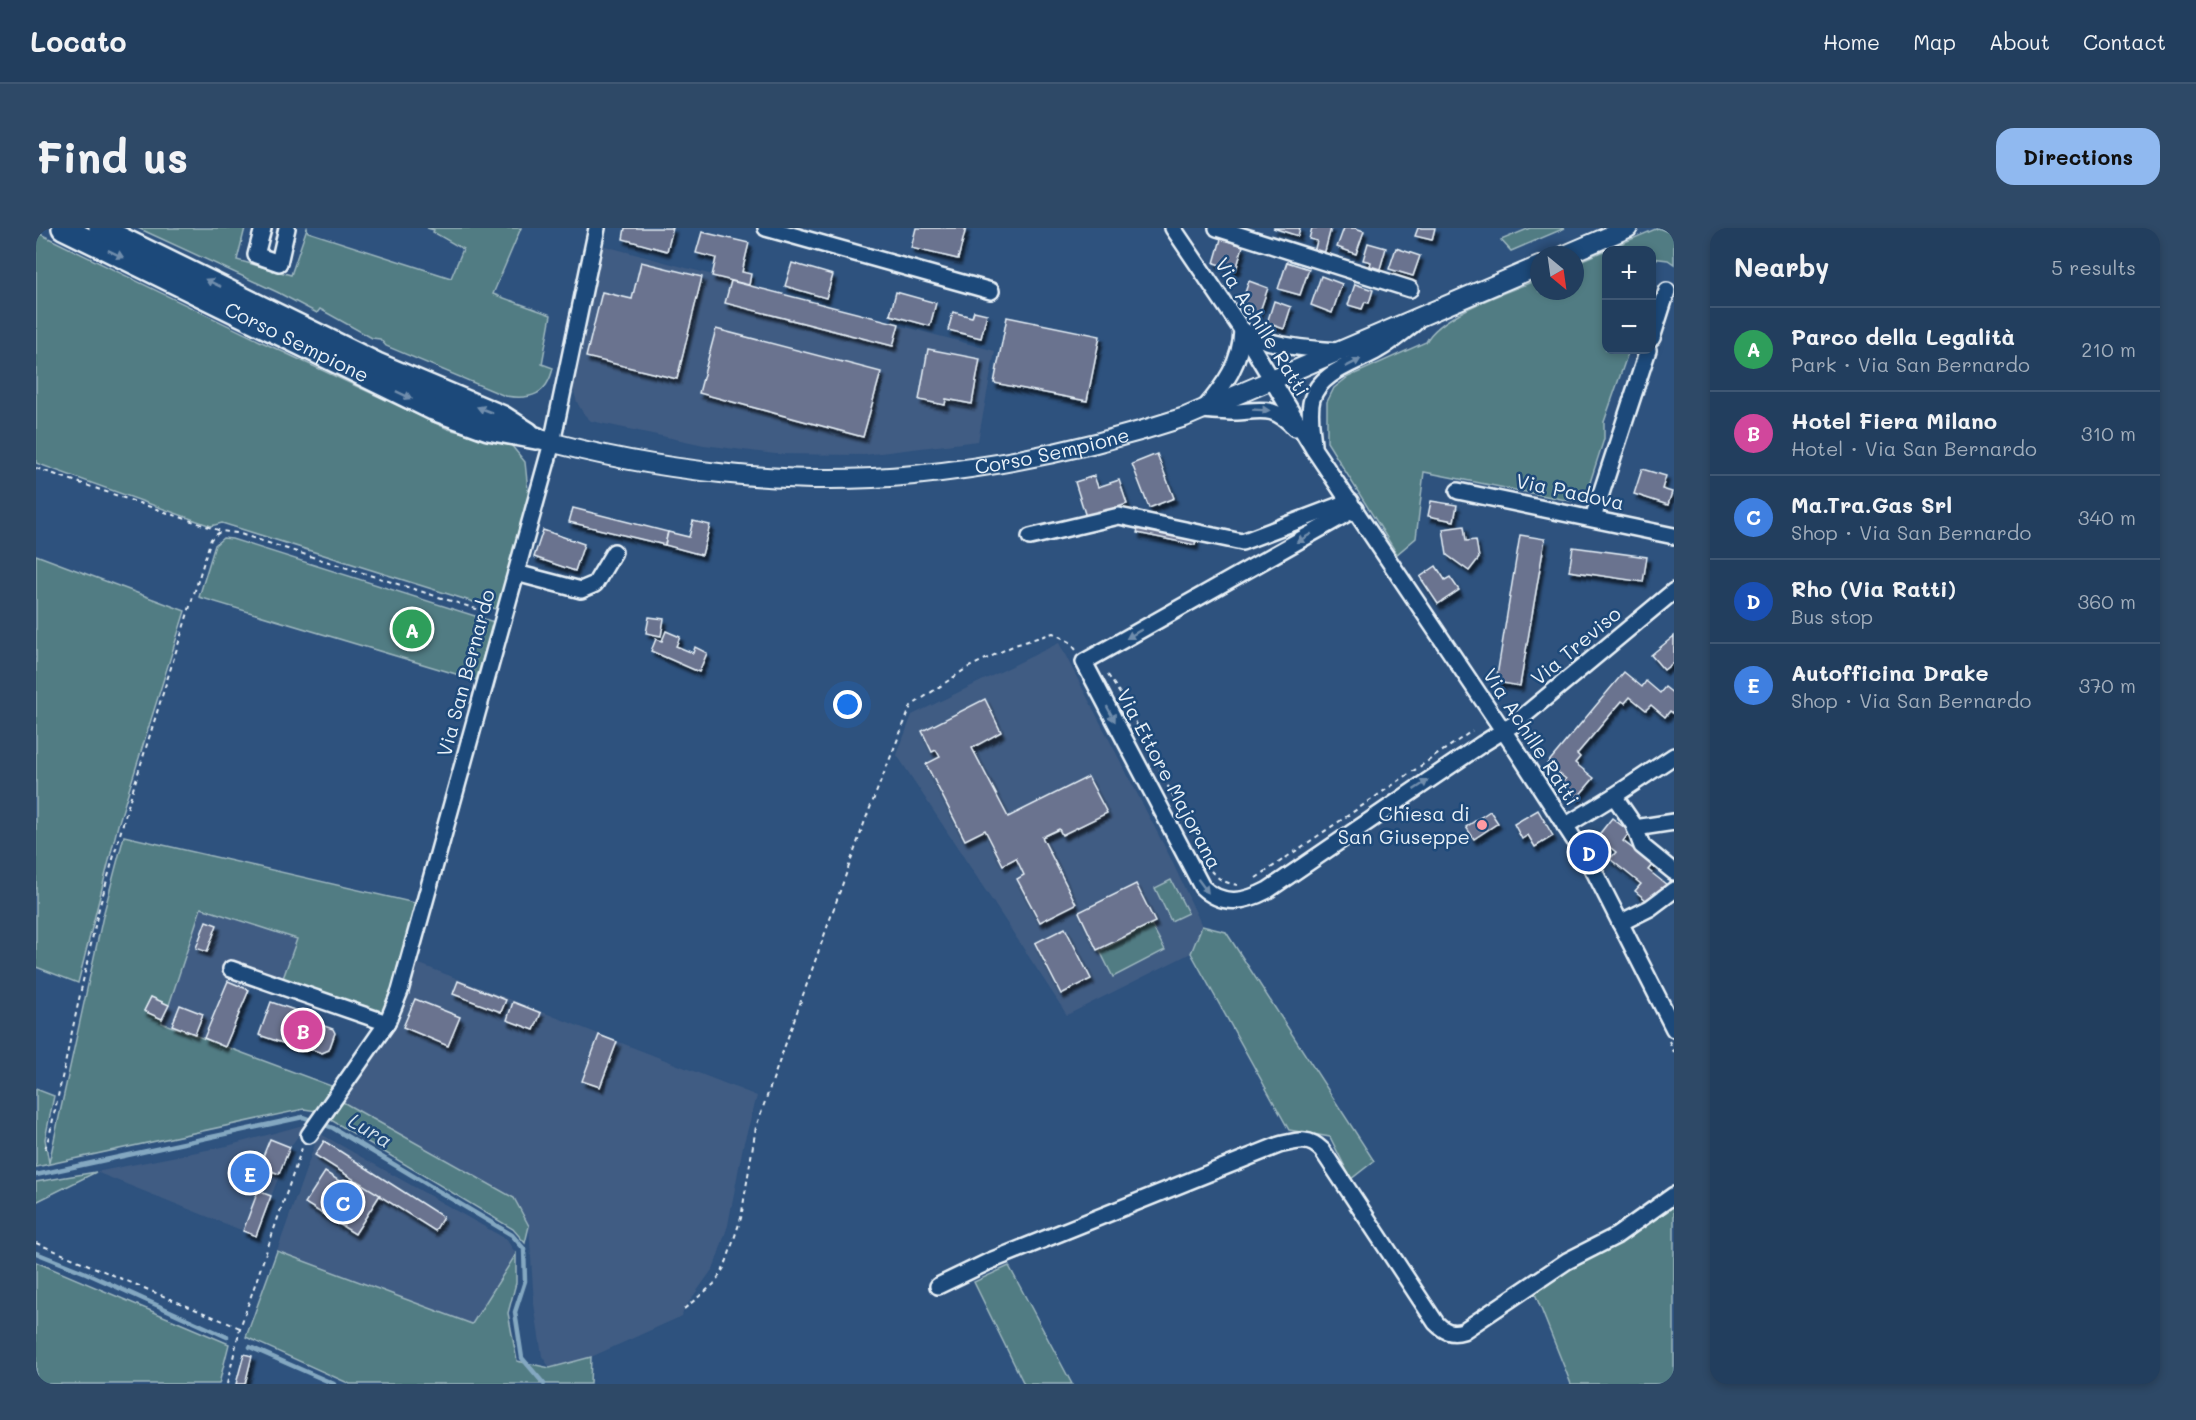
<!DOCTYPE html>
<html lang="en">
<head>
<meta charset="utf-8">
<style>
  :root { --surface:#223e5e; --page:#2e4967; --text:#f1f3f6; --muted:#a2aebc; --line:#3f5773; --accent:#90b9f0 }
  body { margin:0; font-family:Mali,sans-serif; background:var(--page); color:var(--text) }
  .controls { position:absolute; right:18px; top:18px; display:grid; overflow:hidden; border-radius:12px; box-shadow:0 3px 9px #0003 }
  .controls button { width:54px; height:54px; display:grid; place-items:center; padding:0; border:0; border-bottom:2px solid var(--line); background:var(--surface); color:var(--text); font:30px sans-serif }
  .compass { position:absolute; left:1494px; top:18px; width:54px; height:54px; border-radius:50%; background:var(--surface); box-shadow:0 3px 9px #0003; rotate:151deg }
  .you { position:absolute; left:812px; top:477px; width:21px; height:21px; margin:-15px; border:4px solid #fff; border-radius:50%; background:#1a73e8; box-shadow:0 0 0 9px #1a73e833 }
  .badge { display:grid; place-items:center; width:39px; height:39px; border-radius:50%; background:var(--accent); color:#fff; font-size:20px; font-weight:700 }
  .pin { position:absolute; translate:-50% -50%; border:3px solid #fff; box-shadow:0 2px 6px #0006 }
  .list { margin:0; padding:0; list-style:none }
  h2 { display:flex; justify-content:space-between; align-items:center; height:78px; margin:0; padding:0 24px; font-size:26px }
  h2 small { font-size:20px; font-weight:400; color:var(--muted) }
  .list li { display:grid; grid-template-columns:39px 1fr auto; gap:18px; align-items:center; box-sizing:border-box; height:84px; padding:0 24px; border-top:2px solid var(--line) }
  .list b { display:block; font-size:22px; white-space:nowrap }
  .list p { margin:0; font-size:20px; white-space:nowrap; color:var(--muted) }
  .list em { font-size:20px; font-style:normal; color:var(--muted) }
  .map { position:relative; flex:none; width:1638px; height:1156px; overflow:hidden; border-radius:18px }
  header { display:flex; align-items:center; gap:36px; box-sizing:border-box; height:84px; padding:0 30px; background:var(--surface); border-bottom:2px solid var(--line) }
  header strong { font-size:28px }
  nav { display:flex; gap:33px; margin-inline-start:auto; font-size:21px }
  .intro { display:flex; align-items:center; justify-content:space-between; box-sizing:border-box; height:144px; padding:0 36px }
  h1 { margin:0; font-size:42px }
  .button { padding:15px 27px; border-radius:18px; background:var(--accent); color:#111; font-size:21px; font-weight:700 }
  main { display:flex; gap:36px; padding:0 36px }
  aside { flex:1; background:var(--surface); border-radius:18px; box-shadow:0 3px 9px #0003 }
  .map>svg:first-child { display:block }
  .built { fill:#405c83 }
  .green { fill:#517b83; stroke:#9cb6be; stroke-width:1.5 }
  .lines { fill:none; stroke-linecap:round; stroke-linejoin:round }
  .stream { stroke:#84a8c1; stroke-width:4.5 }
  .building { fill:#6b738f; stroke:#e8f1f8; stroke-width:1.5; filter:url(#shadow) }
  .minor-casing { stroke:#e8f1f8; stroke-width:20 }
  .major-casing { stroke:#e8f1f8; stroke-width:22 }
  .highway-casing { stroke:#e8f1f8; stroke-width:26 }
  .path { stroke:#e8f1f8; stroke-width:2; stroke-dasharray:4.5 4.5; stroke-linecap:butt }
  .minor { stroke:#1f4a7a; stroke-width:15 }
  .major { stroke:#1f4a7a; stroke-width:18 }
  .highway { stroke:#1f4a7a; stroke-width:21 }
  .oneway { fill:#6f8dac }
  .poi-dot { fill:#ff9aa2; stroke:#1f4a7a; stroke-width:2 }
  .labels { text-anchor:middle; stroke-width:5; stroke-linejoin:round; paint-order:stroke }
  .street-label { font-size:20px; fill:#e8f1f8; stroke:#1f4a7a }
  .poi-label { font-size:20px; fill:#e8f1f8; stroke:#1f4a7a; text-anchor:end }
  .water-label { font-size:21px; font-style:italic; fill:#cfdfea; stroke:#1f4a7a }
</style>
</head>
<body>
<header>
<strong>Locato</strong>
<nav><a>Home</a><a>Map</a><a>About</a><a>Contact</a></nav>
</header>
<div class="intro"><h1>Find us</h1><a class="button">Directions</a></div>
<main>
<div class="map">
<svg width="1638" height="1156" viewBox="0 0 1638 1156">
  <defs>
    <filter id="shadow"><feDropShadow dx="3" dy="5" stdDeviation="1.5" flood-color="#0009"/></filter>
  </defs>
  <rect width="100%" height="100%" fill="#2e527e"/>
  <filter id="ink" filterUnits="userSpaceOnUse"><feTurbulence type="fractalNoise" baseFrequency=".0167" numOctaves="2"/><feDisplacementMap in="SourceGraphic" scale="12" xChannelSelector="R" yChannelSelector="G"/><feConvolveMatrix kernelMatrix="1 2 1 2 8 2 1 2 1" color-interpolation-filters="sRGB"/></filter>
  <g filter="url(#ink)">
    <g class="built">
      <path d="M565 17 959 123 942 213 828 227 739 226 668 217 555 193 547 185 541 174 538 164V152Z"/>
      <path d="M1023 415 1134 629 1166 698 1155 725 1031 787 861 527 876 487Z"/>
      <path d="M165 679 262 711 243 762 219 754 213 762 189 819 126 795Z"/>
      <path d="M381 735 721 868 707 918 692 997 678 1039 648 1081 646 1088 555 1129 514 1140 506 1128 498 1076 493 998 478 970 305 873 350 814Z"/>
      <path d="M271 896 254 919 220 1008 60 944 191 918Z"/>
      <path d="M283 905 470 1011 480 1026 436 1096 241 1023Z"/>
    </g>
    <g class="green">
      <path d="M102 0H209L201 32 255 47 271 0 272 4 415 50 427 21 397 4 398 2 391 0H485L457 66 515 87 506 136 517 140C511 167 495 172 469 168L350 118 344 111 336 110 284 81 281 85 241 64Z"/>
      <path d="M1494 0H1529L1475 23 1465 12Z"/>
      <path d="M1622 0 1638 6V36L1632 32 1616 30V22H1570V122H1593L1568 194V211L1550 267 1535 273 1388 244 1380 310 1361 326 1291 214V174L1298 160 1312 149 1390 114C1405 85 1473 64 1503 51V63H1539V35Z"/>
      <path d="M0 4 228 115 412 201 475 217 489 234 493 272 463 382 186 295 175 298 0 235Z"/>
      <path d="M187 310 196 311 458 394 440 452 163 369 179 317Z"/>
      <path d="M0 327 149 383 82 597 42 755 0 739Z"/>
      <path d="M88 608 379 675C371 706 362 762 347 788L246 753 261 711 165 680 133 777 115 769 108 783 126 791V795L298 859 281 883 268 881 0 939V861L18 868 9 911 13 935 67 688Z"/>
      <path d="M1135 652 1152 685 1135 693 1119 660Z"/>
      <path d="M1115 696 1129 722 1077 749 1064 723Z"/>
      <path d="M1166 698 1190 704 1338 933 1315 951 1294 909 1253 902 1155 725Z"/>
      <path d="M305 873 478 970 493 998 489 1015 477 1001 295 892Z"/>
      <path d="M60 944 2 973H0V954Z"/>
      <path d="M1638 974V1156H1535L1496 1058Z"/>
      <path d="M241 1023 436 1096 480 1026V1055L472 1085 481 1133 514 1140 555 1129 554 1156H314L210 1109Z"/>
      <path d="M0 1034 193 1116 183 1156H0Z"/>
      <path d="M973 1038 1036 1156H988L938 1054Z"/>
    </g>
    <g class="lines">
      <g class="stream">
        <path d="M0 947 267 889 297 900 476 1007 488 1021 489 1053 479 1084 486 1130 508 1156"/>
        <path d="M0 1025 50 1045 191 1109"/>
        <path d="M214 1119 298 1156"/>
      </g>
    </g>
    <g class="building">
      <path d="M589 0H637L631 23 587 11Z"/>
      <path d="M880 0H930L922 31 875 20Z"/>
      <path d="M1237 0H1264L1262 8Z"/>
      <path d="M1276 0H1295L1288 27 1278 24 1281 13 1273 11Z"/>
      <path d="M1308 0H1319L1328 3 1320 26 1301 19Z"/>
      <path d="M1382 0H1399L1396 12 1379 8Z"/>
      <path d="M666 4 713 15 706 44 715 46 713 57 676 48 680 30 660 25Z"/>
      <path d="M1185 11 1207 18 1200 42 1178 35Z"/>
      <path d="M1332 15 1350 20 1344 41 1334 38 1335 34 1327 32Z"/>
      <path d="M1360 20 1384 28 1377 48 1353 41Z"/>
      <path d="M605 34 666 49 641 151 550 129 566 64 596 71Z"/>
      <path d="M1251 34 1273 41 1264 67 1242 61Z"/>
      <path d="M756 35 797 47 790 70 749 58Z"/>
      <path d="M1285 48 1306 56 1296 85 1275 77Z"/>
      <path d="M695 53 863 96 857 118 689 75Z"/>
      <path d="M1213 53 1232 60 1223 86 1204 79Z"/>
      <path d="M1319 56 1337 62 1333 75 1329 74 1326 81 1312 77Z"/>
      <path d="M860 64 900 75 894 98 854 87Z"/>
      <path d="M1238 73 1255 79 1248 101 1231 95Z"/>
      <path d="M938 83 951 86 945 110 912 102 917 84 936 89Z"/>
      <path d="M971 89 1064 108 1051 173 958 155Z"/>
      <path d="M680 101 845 144 827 209 663 165Z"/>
      <path d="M892 121 944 131 936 176 910 171 909 177 883 172Z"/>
      <path d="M1121 226 1138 270 1113 280 1096 236Z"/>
      <path d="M1606 241 1630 248 1626 261 1636 264 1632 277 1598 266Z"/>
      <path d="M1058 248 1062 259 1083 252 1091 276 1050 289 1039 254Z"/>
      <path d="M1395 273 1421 277 1418 293 1392 288Z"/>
      <path d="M537 280 632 304 629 317 533 294Z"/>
      <path d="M657 293 674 297 666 327 629 317 632 304 653 309Z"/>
      <path d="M1103 297 1160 309 1159 317 1101 305Z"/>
      <path d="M1428 298 1430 313 1440 312 1443 330 1433 343 1411 327 1407 301Z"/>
      <path d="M507 302 548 316 539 343 498 329Z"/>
      <path d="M1484 307 1509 311 1484 458 1460 454Z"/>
      <path d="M1537 319 1611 329 1607 354 1533 343Z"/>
      <path d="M1400 338 1409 352 1414 349 1423 362 1402 376 1384 349Z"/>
      <path d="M613 389 628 391 625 408 610 405Z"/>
      <path d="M630 403 644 409 640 418 657 425 659 419 671 425 663 444 615 423 620 411 626 413Z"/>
      <path d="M1638 408V434L1628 442 1615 427Z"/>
      <path d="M1588 444 1606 459 1610 453 1624 465 1629 459 1638 466V486L1634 483 1629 489 1615 477 1610 482 1594 469 1589 475 1586 473 1541 526 1544 529 1539 535 1558 550 1541 570 1525 557 1530 551 1511 536Z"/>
      <path d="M949 471 965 504 936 520 972 589 1052 549 1071 585 1026 607 1023 601 1006 609 1040 676 1004 694 981 651 988 647 980 630 967 637 949 602 929 612 890 536 904 529 900 522 896 524 886 503Z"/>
      <path d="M1502 582 1517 608 1499 619 1492 607 1486 611 1478 596Z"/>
      <path d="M1454 583 1462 595 1438 611 1430 599Z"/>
      <path d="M1576 590 1594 604 1587 613 1617 636 1612 642 1631 657 1615 676 1599 663 1605 656 1574 631 1580 624 1561 609Z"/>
      <path d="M1100 656 1119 694 1061 722 1043 684Z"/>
      <path d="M170 693 181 697 171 724 160 720Z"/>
      <path d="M1029 700 1055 751 1025 766 999 715Z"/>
      <path d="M192 753 213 762 189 819 168 810Z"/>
      <path d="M422 753 470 772 465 784 417 766Z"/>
      <path d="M115 769 133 777 126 791 108 783Z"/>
      <path d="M379 771 424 789 412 818 367 799Z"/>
      <path d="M235 774 282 790 280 795 297 801 299 805 293 822 286 825 271 820 270 823 223 807Z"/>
      <path d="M477 774 505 785 498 802 471 792Z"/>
      <path d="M144 777 167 786 159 806 136 797Z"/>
      <path d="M563 807 581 814 564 859 546 853Z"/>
      <path d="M234 911 254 919 243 946 223 938Z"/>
      <path d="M288 913 407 989 399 1003 279 927Z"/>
      <path d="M289 944 316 961 321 953 344 967 319 1006 269 975Z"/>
      <path d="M222 963 235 968 220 1008 207 1003Z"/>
      <path d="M208 1126 216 1128 209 1156H200Z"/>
    </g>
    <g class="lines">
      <g class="minor-casing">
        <g id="minor">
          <path d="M227 0 220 27 243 35 251 0"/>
          <path d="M730 0 955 63"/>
          <path d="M1137 0 1206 102 1277 220 1479 520 1541 616 1559 645 1638 801"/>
          <path d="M1181 0 1374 61"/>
          <path d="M1206 102C1234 119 1268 120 1300 123"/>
          <path d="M1616 110 1631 63"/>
          <path d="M1169 180C1189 156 1205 135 1206 102"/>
          <path d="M1167 182C1178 183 1190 184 1201 184 1229 182 1238 178 1259 200"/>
          <path d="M1277 217C1276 202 1272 185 1276 171 1284 144 1320 135 1342 122 1355 115 1367 104 1379 95"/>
          <path d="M1422 263 1638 308"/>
          <path d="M1319 281 1048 434 1166 659C1187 679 1209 674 1232 662L1446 516 1478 496 1638 363"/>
          <path d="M1557 290 1612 122"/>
          <path d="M994 309 1083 288 1206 314 1314 273"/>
          <path d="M480 345 545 362 559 356 578 324"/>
          <path d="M1578 568 1598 597 1606 618 1638 644"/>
          <path d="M1529 598 1578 568 1638 528"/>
          <path d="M1599 600 1638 594"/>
          <path d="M1584 695 1614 680 1638 662"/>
          <path d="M195 741 351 795"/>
          <path d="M273 907 351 795 364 763 516 215 561 0"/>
          <path d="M902 1058 954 1033 1243 917C1261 913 1272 908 1286 922L1400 1095C1408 1103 1415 1107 1427 1103L1531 1033 1580 1008 1638 967"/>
        </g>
      </g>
      <g class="major-casing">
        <g id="major">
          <path d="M1529 27 1592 0"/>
          <path id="s1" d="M500 210C616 243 757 259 878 247 970 238 1061 218 1149 189L1503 38"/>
        </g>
      </g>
      <g class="highway-casing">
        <g id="highway">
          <path id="s2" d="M27 0 397 181 452 201 500 210"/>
          <path d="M64 0 341 136 467 189 492 205"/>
        </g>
      </g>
      <g class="path">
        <path d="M0 240 185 303"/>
        <path d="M1072 447 1090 475 1156 606"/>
        <path d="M1175 643C1183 652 1190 655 1201 657"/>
        <path d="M1220 650 1436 503"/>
        <path d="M1633 813 1638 824"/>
        <path d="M9 921 14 905 62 684 94 571 175 311 185 303 201 305 453 385"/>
        <path d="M0 1015 204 1100"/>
        <path d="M648 1081 678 1056 689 1038 705 990 720 899 830 590 875 478 931 440 979 417 1017 405 1034 414 1040 422"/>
        <path d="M191 1156 204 1100 266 920"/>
      </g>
      <use href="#minor" class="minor"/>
      <use href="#major" class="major"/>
      <use href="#highway" class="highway"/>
    </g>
    <defs><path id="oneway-solid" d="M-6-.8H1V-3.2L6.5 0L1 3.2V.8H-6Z" transform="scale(1.5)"/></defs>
    <g class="oneway">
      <use href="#oneway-solid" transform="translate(80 26) rotate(26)"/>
      <use href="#oneway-solid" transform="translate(177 55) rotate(-154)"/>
      <use href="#oneway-solid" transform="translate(1317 135) rotate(-27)"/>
      <use href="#oneway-solid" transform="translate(368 167) rotate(25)"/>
      <use href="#oneway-solid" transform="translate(449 182) rotate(-159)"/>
      <use href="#oneway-solid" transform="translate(1225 182) rotate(3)"/>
      <use href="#oneway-solid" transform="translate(1268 310) rotate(150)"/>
      <use href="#oneway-solid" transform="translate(1098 406) rotate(150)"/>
      <use href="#oneway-solid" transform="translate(1075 486) rotate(62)"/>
      <use href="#oneway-solid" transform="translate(1385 557) rotate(-34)"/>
      <use href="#oneway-solid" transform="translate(1167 658) rotate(53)"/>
    </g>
  </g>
  <circle class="poi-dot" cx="1446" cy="597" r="6"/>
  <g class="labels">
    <g class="street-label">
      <text transform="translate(1226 99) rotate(58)" y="7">Via Achille Ratti</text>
      <text dy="7" stroke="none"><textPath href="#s2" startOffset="260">Corso Sempione</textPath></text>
      <text dy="7" stroke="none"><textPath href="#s1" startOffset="522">Corso Sempione</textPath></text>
      <text transform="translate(1534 264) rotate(12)" y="7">Via Padova</text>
      <text transform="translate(1540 418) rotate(-40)" y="7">Via Treviso</text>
      <text transform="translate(430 445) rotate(-75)" y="7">Via San Bernardo</text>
      <text transform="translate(1495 509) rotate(57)" y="7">Via Achille Ratti</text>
      <text transform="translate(1133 551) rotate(62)" y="7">Via Ettore Majorana</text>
    </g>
    <g class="poi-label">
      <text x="1434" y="593">Chiesa di<tspan x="1434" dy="23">San Giuseppe</tspan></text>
    </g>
    <g class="water-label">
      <text transform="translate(334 903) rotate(31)" y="7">Lura</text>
    </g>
  </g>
</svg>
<div class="controls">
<button>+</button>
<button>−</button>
</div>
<svg class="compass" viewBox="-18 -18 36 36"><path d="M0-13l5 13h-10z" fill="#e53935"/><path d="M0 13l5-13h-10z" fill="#a2aebc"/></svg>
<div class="you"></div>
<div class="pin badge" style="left:376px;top:401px;background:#2e9e5b">A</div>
<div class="pin badge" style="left:267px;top:802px;background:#d1479c">B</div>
<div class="pin badge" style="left:307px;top:974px;background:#3f7fe0">C</div>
<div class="pin badge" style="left:1553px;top:624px;background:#1a4fb4">D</div>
<div class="pin badge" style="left:214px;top:945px;background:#3f7fe0">E</div>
</div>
<aside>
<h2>Nearby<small>5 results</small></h2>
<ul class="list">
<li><span class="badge" style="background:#2e9e5b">A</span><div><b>Parco della Legalità</b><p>Park · Via San Bernardo</p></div><em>210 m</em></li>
<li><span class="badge" style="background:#d1479c">B</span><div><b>Hotel Fiera Milano</b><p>Hotel · Via San Bernardo</p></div><em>310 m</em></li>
<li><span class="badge" style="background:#3f7fe0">C</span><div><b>Ma.Tra.Gas Srl</b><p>Shop · Via San Bernardo</p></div><em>340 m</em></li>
<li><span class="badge" style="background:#1a4fb4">D</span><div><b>Rho (Via Ratti)</b><p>Bus stop</p></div><em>360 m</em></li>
<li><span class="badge" style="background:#3f7fe0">E</span><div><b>Autofficina Drake</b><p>Shop · Via San Bernardo</p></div><em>370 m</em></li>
</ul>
</aside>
</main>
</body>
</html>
